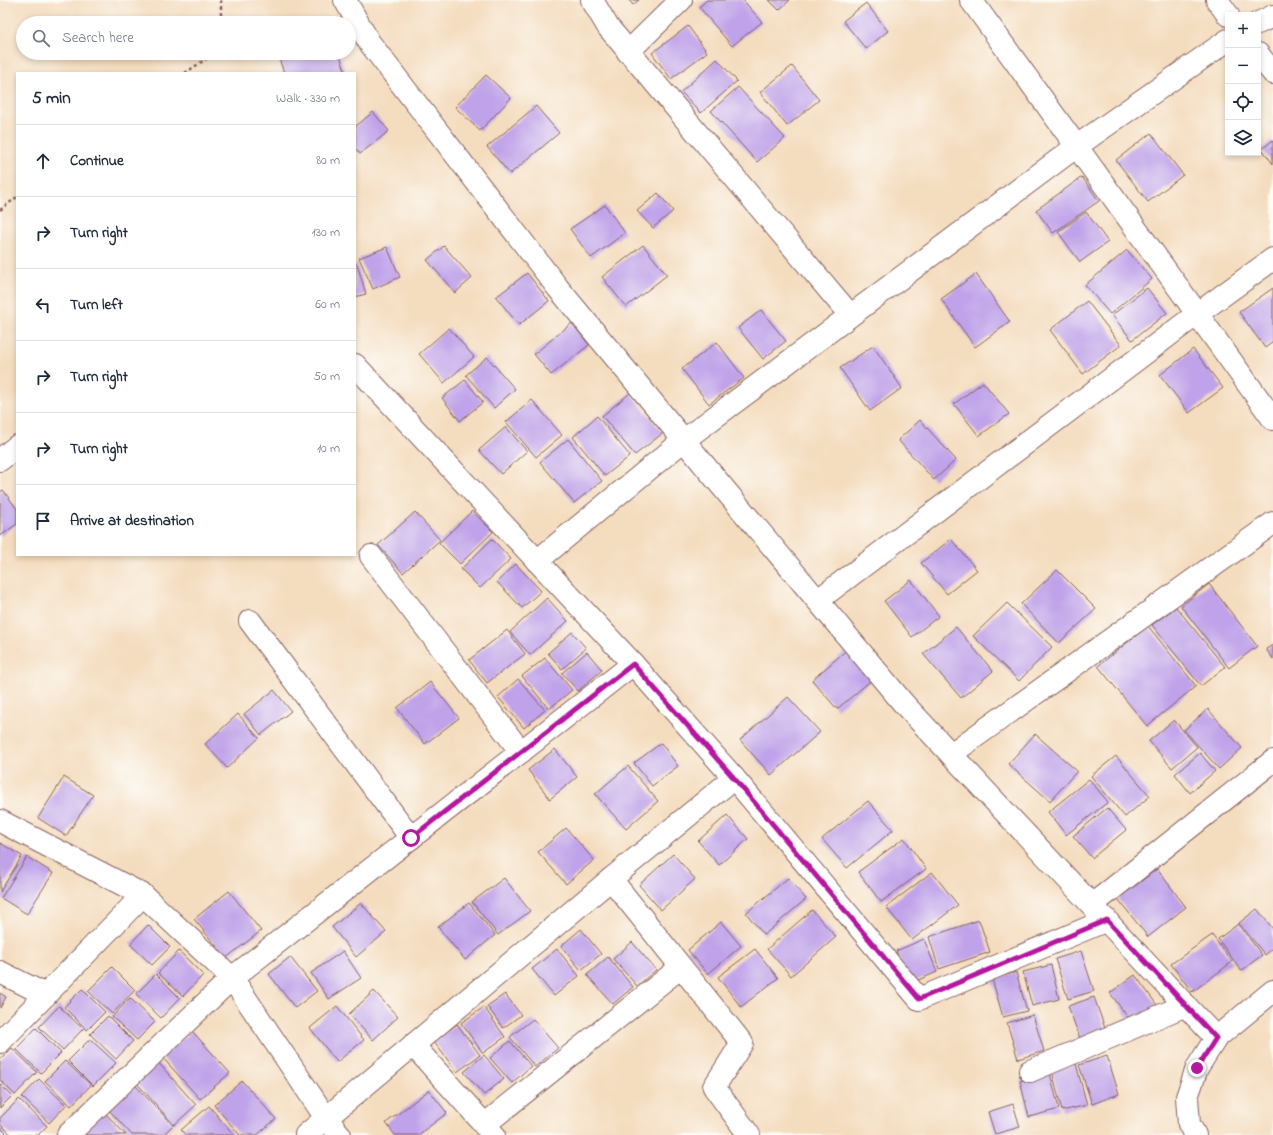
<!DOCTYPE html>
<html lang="en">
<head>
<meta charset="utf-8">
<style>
  :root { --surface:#fff; --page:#f2f2f3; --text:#1f2937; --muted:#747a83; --line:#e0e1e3 }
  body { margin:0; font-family:"Indie Flower",sans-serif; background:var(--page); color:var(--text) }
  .controls { position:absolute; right:12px; top:12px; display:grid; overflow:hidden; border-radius:0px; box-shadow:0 2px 6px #0003 }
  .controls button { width:36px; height:36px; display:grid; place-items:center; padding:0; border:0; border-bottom:1px solid var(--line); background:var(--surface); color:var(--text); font:20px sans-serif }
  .stop { position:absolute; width:12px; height:12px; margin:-9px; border:3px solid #b5179e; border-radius:50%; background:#fff }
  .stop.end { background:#b5179e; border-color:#fff; box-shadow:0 1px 4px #0008 }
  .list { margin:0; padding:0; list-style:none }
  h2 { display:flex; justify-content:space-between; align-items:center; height:52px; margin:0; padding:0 16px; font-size:17px }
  h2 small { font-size:13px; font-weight:400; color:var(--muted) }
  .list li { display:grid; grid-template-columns:26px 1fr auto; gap:12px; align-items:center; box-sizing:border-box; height:72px; padding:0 16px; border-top:1px solid var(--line) }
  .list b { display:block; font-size:15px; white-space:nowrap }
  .list em { font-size:13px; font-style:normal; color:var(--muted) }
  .icon { flex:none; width:22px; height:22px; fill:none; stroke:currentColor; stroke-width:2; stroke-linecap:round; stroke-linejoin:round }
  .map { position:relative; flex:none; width:1273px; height:1135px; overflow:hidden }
  .search { position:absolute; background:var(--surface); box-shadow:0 2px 6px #0003; left:16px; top:16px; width:340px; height:44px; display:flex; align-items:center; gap:10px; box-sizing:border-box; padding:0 14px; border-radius:22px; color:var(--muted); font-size:15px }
  .panel { position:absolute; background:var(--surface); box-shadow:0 2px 6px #0003; left:16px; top:72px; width:340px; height:484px; border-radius:0px }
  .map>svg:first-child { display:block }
  .building { fill:#bfa2e9 }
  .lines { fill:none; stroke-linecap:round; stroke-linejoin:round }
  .minor-casing { stroke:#86615e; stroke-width:24 }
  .path { stroke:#86615e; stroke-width:2.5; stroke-dasharray:3 3; stroke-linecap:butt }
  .minor { stroke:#fff; stroke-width:22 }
  .route { stroke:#b5179e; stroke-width:5 }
</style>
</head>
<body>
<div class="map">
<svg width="1273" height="1135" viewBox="0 0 1273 1135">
  <rect width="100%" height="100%" fill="#fdfcf7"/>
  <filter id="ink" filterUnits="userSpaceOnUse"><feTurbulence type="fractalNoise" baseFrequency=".025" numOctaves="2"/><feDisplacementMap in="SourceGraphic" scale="8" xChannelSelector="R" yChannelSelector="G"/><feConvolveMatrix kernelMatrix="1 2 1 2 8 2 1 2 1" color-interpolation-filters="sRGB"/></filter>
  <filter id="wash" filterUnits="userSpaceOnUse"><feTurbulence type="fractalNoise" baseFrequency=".012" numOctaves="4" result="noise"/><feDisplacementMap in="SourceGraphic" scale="16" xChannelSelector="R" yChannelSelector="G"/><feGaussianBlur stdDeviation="0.9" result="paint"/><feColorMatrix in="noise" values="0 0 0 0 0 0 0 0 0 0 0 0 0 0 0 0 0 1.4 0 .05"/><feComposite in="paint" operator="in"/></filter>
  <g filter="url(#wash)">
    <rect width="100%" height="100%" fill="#f4dcbe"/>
    <g id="blocks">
      <g class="building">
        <path d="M629 0H639L633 5Z"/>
        <path d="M707 0H743L762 22 732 46 699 7Z"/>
        <path d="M769 0H790L779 10Z"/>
        <path d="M866 3 888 31 866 49 843 21Z"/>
        <path d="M688 26 707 52 671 79 652 53Z"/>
        <path d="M277 53H339L346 73H284Z"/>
        <path d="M717 59 737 81 701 113 681 92Z"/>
        <path d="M792 66 819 100 787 126 760 92Z"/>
        <path d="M486 75 511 98 480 131 455 107Z"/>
        <path d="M738 87 785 138 757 162 711 111Z"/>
        <path d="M536 106 559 133 510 174 487 147Z"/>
        <path d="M373 112 389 131 360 154 355 148V127Z"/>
        <path d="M1151 133 1183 175 1148 202 1116 160Z"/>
        <path d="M1273 140V164L1262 149Z"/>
        <path d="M1082 177 1099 201 1053 233 1036 210Z"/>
        <path d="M658 193 673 211 653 228 637 211Z"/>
        <path d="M605 205 625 233 591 258 570 229Z"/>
        <path d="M1086 212 1108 242 1080 262 1058 232Z"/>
        <path d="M643 245 667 275 626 307 602 277Z"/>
        <path d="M444 246 472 278 455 293 427 260Z"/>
        <path d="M387 247 400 277 373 289 359 258Z"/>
        <path d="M1127 250 1152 279 1110 314 1085 285Z"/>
        <path d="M355 264H357L366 294 355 297Z"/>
        <path d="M527 273 549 301 519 325 496 297Z"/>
        <path d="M976 274 1010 322 975 347 941 299Z"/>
        <path d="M1147 288 1167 313 1132 340 1112 315Z"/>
        <path d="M1273 288V342L1265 348 1239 312Z"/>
        <path d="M1087 301 1121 345 1083 374 1050 330Z"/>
        <path d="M761 310 786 341 763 359 738 328Z"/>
        <path d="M572 323 589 345 551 375 534 354Z"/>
        <path d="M449 328 474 357 444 383 419 354Z"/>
        <path d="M717 342 744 378 709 404 682 369Z"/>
        <path d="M873 346 902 388 870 411 840 368Z"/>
        <path d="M1193 349 1223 388 1189 413 1160 375Z"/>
        <path d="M487 357 515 389 494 408 466 375Z"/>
        <path d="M465 380 483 402 460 421 442 398Z"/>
        <path d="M983 382 1009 414 979 436 954 404Z"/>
        <path d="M630 393 663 433 635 455 602 416Z"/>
        <path d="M532 400 562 435 536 457 506 422Z"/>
        <path d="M597 416 630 456 605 476 573 437Z"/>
        <path d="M920 420 956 460 934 480 898 440Z"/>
        <path d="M506 427 527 451 501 474 479 450Z"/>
        <path d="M568 439 602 481 574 503 540 462Z"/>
        <path d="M3 490 17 509V524L0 536V492Z"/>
        <path d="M472 511 493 532 460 564 439 543Z"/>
        <path d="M415 512 440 540 403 573 378 545Z"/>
        <path d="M492 539 511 559 480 588 461 569Z"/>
        <path d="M951 539 977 570 947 594 921 563Z"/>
        <path d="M516 564 541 591 522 608 497 582Z"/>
        <path d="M1057 570 1096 609 1059 643 1021 604Z"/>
        <path d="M911 580 939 616 912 637 884 601Z"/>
        <path d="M1209 584 1257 646 1229 668 1181 606Z"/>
        <path d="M547 598 568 621 530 655 510 632Z"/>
        <path d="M1007 603 1052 647 1019 681 973 636Z"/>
        <path d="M1176 607 1225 667 1201 686 1152 625Z"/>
        <path d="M1148 626 1196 686 1147 726 1098 666Z"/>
        <path d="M956 627 993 671 961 698 923 654Z"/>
        <path d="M507 630 525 654 487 683 469 660Z"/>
        <path d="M572 632 586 648 562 669 548 653Z"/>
        <path d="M1273 645V659L1266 649Z"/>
        <path d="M849 648 874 678 837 709 812 680Z"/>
        <path d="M587 652 602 670 578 691 562 673Z"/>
        <path d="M545 658 572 690 549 709 522 676Z"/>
        <path d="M518 679 545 710 524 728 498 697Z"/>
        <path d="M430 682 459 718 425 744 397 708Z"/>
        <path d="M274 690 291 711 261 735 244 714Z"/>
        <path d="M788 697 820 732 771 775 740 740Z"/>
        <path d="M1208 709 1242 748 1219 769 1184 730Z"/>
        <path d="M238 714 259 738 227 768 205 744Z"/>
        <path d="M1174 720 1197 747 1172 768 1149 741Z"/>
        <path d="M1035 734 1077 771 1050 801 1008 764Z"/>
        <path d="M661 743 678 766 652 786 634 763Z"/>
        <path d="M555 749 577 777 550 799 528 770Z"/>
        <path d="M1200 753 1215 771 1190 793 1175 774Z"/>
        <path d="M1116 756 1150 796 1125 817 1091 776Z"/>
        <path d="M628 766 658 801 626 829 595 794Z"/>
        <path d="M64 777 93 795 66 836 38 818Z"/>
        <path d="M1089 779 1108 802 1066 835 1048 812Z"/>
        <path d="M868 801 893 830 847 868 822 839Z"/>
        <path d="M1107 808 1126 830 1092 858 1073 836Z"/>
        <path d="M727 815 748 839 719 865 698 841Z"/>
        <path d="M566 828 594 860 566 884 538 852Z"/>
        <path d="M904 838 926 869 881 902 858 872Z"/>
        <path d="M0 843 22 856 0 892Z"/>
        <path d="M673 854 695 879 661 910 639 885Z"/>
        <path d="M27 857 53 873 27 914 1 898Z"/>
        <path d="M1157 869 1186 907 1148 937 1118 899Z"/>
        <path d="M932 872 958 905 912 940 886 907Z"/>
        <path d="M504 878 530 911 498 935 472 902Z"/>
        <path d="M788 878 806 899 764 935 746 913Z"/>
        <path d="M229 891 261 931 226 958 194 919Z"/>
        <path d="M361 903 386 932 356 957 332 927Z"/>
        <path d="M469 903 495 935 465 960 438 927Z"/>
        <path d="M1257 909 1273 929V948L1265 955 1239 923Z"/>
        <path d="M812 910 836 937 791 976 767 949Z"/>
        <path d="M979 920 990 952 939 969 929 937Z"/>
        <path d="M721 922 741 946 708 974 688 950Z"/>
        <path d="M1238 924 1262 955 1241 971 1218 939Z"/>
        <path d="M148 925 170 947 152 965 130 944Z"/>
        <path d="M581 929 601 954 581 970 561 946Z"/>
        <path d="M1212 935 1232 962 1192 992 1171 964Z"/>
        <path d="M924 939 937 972 909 984 896 951Z"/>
        <path d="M632 942 656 970 637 986 613 959Z"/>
        <path d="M557 949 579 976 554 996 532 969Z"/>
        <path d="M755 949 778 978 741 1007 718 977Z"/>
        <path d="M179 951 203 975 183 996 158 973Z"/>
        <path d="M343 951 361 978 329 999 311 973Z"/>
        <path d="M1081 951 1094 991 1068 999 1055 959Z"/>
        <path d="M290 957 317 991 295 1008 269 974Z"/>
        <path d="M608 957 633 987 613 1004 587 975Z"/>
        <path d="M1051 965 1059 999 1032 1006 1023 972Z"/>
        <path d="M112 967 135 990 112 1014 88 991Z"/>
        <path d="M1016 972 1027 1011 1003 1017 992 979Z"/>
        <path d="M156 974 180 998 161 1018 136 994Z"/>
        <path d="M1135 975 1157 1005 1132 1023 1110 993Z"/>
        <path d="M82 989 105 1012 87 1030 64 1007Z"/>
        <path d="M374 991 398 1017 373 1040 349 1014Z"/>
        <path d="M0 993 6 997 0 1008Z"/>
        <path d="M505 994 521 1015 503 1028 487 1006Z"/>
        <path d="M1094 997 1106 1031 1081 1041 1068 1006Z"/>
        <path d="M130 998 155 1022 137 1040 112 1017Z"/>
        <path d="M59 1006 83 1029 63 1050 39 1027Z"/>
        <path d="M337 1006 364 1040 337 1062 310 1028Z"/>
        <path d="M484 1007 505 1037 483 1053 461 1023Z"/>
        <path d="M1033 1015 1044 1051 1018 1059 1007 1023Z"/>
        <path d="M108 1016 133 1041 116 1059 90 1034Z"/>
        <path d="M533 1019 558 1048 535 1067 510 1037Z"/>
        <path d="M457 1024 480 1055 457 1072 434 1042Z"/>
        <path d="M36 1028 61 1053 41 1073 16 1049Z"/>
        <path d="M192 1031 230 1073 200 1099 162 1057Z"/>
        <path d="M90 1039 116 1063 93 1086 68 1061Z"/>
        <path d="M510 1041 531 1066 512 1083 490 1058Z"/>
        <path d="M12 1048 37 1072 15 1095 0 1080V1060Z"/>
        <path d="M484 1055 504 1079 484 1095 464 1072Z"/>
        <path d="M1107 1056 1119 1094 1092 1104 1079 1065Z"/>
        <path d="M156 1060 196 1105 174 1125 134 1080Z"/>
        <path d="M65 1061 91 1085 71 1106 45 1081Z"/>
        <path d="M1076 1064 1087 1105 1062 1111 1052 1071Z"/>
        <path d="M1050 1073 1059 1109 1029 1117 1020 1081Z"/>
        <path d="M39 1079 66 1105 49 1123 22 1097Z"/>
        <path d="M242 1081 276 1119 257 1135H240L214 1105Z"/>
        <path d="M0 1084 12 1096 0 1108Z"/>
        <path d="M134 1084 173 1125 163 1135H132L108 1109Z"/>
        <path d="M429 1090 447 1113 418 1135H395L386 1123Z"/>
        <path d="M19 1099 47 1126 38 1135H12L0 1124V1118Z"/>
        <path d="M1013 1104 1020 1127 995 1134 988 1112Z"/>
        <path d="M209 1106 234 1135H186L181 1130Z"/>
        <path d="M104 1112 126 1135H80Z"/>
        <path d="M0 1127 8 1135H0Z"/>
      </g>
    </g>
  </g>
  <g filter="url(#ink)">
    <use href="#blocks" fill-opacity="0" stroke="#86615e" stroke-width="1"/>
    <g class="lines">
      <g class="minor-casing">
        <g id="minor">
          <path d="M345 0 369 42 558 288 715 478 904 704 1216 1038"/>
          <path d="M592 0 608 27 850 315"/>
          <path d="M971 0 1273 419"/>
          <path d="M1217 0 1228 15"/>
          <path d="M1258 23 1273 16"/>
          <path d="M628 52 681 0"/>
          <path d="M1258 54 1273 73"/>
          <path d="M355 365 633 664 734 778 919 999 1107 920"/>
          <path d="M0 460 17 446"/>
          <path d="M371 556 521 752"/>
          <path d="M537 561 684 440 1077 146 1228 40"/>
          <path d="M818 600 1197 314 1273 259"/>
          <path d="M250 621 411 838"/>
          <path d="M951 754 1273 523"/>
          <path d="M0 821 143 895 232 978 633 664"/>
          <path d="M611 879 742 1043 714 1087 749 1135"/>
          <path d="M1092 905 1273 761"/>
          <path d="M0 972 46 995"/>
          <path d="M0 1042 143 895"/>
          <path d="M413 1045 494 1135"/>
          <path d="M1030 1071 1186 1005"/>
          <path d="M484 1125 681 967"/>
          <path d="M68 1135 232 978 326 1118 340 1135"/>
          <path d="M306 1135 611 879 734 778"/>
          <path d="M1195 1135 1189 1124 1187 1097 1197 1068 1216 1038 1273 991"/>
        </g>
      </g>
      <g class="path">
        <path d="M221 0V23"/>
        <path d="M185 73 215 53"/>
        <path d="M0 210 17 197"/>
      </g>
      <use href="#minor" class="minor"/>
    </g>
  </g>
  <g class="lines" filter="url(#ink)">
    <path class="route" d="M411 838 633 664 734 778 919 999 1107 920 1216 1038 1197 1068"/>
  </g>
</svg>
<div class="controls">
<button>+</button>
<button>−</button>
<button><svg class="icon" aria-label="locate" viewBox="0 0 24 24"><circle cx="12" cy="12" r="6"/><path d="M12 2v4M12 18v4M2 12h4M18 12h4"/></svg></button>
<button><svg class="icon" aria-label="layers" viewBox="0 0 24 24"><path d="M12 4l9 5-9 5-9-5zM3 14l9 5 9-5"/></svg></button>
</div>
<div class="stop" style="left:411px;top:838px"></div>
<div class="stop end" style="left:1197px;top:1068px"></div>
<div class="search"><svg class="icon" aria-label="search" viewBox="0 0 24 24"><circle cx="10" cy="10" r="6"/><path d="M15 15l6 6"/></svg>Search here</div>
<section class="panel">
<h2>5 min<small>Walk · 330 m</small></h2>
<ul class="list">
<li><svg class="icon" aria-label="ahead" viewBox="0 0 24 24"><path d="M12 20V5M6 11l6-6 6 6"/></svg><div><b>Continue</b></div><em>80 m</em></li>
<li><svg class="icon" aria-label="right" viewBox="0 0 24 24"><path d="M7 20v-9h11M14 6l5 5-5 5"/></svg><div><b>Turn right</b></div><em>130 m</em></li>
<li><svg class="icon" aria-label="left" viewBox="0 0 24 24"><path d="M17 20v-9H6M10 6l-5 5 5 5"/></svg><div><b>Turn left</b></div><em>60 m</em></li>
<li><svg class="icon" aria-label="right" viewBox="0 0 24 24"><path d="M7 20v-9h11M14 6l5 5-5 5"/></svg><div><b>Turn right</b></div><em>50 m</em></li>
<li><svg class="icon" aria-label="right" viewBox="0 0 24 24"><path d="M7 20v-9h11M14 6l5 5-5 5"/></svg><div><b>Turn right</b></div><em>10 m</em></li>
<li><svg class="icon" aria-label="arrive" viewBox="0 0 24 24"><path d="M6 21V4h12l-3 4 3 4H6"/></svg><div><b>Arrive at destination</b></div></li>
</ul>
</section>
</div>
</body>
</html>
